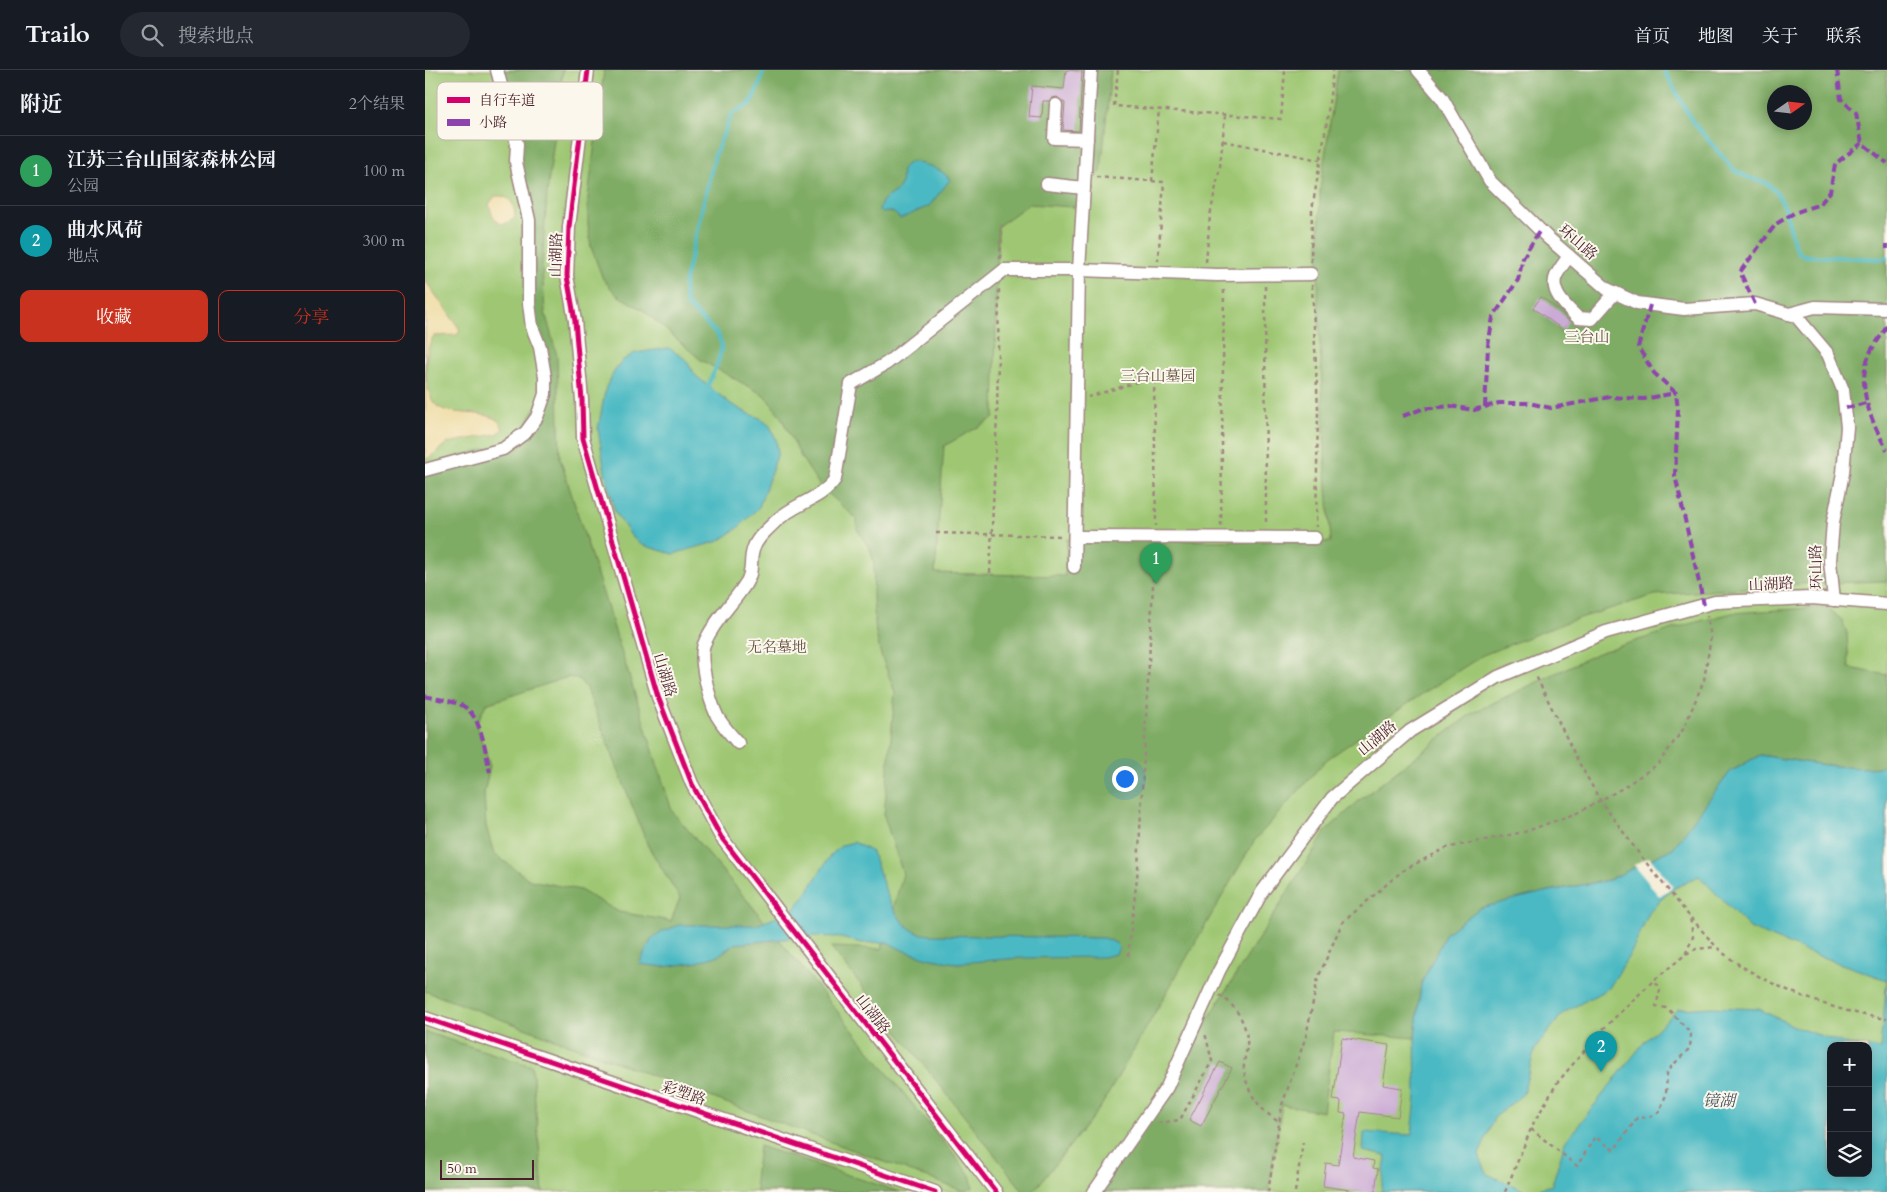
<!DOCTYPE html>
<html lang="zh">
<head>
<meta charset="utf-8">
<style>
  :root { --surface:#171b24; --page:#242831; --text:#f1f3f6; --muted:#9ea1a6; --line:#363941; --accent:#c8321e }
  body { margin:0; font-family:Cardo,"Noto Serif SC",serif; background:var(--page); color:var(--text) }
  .controls { position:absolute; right:15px; bottom:15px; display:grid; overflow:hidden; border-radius:10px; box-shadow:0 2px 12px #0003 }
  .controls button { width:45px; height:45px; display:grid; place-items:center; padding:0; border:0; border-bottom:1px solid var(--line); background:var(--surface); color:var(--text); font:25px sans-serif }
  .compass { position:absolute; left:1342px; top:15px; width:45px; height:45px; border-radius:50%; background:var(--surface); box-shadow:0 2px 12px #0003; rotate:76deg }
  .scale { position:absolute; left:15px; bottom:12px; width:94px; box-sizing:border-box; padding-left:5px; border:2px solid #4a1f2b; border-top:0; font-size:14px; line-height:18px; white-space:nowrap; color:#4a1f2b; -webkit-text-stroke:4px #fbf7ec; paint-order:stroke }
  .you { position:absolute; left:699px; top:708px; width:18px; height:18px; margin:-12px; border:4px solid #fff; border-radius:50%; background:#1a73e8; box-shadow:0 0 0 8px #1a73e833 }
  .badge { display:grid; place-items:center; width:32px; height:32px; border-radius:50%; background:var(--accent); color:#fff; font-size:16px; font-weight:700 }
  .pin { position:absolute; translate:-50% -41px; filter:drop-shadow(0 1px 2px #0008) }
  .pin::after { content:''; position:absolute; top:26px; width:18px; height:15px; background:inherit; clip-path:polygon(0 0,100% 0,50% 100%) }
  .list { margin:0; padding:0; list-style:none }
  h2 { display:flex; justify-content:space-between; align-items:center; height:65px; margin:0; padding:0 20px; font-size:21px }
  h2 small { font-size:16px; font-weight:400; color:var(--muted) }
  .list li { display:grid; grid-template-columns:32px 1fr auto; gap:15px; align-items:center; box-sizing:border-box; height:70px; padding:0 20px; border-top:1px solid var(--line) }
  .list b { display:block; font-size:19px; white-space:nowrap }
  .list p { margin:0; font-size:16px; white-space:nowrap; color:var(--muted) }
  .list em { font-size:16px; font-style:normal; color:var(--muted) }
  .actions { display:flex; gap:10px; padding:15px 20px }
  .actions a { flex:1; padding:11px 0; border:1px solid var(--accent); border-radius:10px; text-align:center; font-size:18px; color:var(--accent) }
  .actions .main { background:var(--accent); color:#fff }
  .icon { flex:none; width:28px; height:28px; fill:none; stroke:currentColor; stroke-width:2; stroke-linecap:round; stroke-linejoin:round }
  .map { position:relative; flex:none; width:1462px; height:1122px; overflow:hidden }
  header { display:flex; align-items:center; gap:30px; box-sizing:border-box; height:70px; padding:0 25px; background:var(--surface); border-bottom:1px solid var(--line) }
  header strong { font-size:24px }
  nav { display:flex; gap:28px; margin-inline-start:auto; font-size:18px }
  .search { width:350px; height:45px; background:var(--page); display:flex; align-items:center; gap:12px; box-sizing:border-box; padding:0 18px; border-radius:28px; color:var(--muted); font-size:19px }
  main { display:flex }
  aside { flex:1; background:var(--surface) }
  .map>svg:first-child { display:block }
  .green { fill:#9fc773; stroke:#74734f; fill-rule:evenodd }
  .forest { fill:#7fac65; stroke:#646648; fill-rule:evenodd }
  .sand { fill:#eeda9e; stroke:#9c7c64 }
  .water { fill:#4bb9c3; stroke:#4a6c77 }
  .pier { fill:#f4edd7 }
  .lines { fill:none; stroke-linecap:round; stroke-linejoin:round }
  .stream { stroke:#4bb9c3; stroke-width:4 }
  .building { fill:#cbabd5 }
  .minor-casing { stroke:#9f8681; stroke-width:15 }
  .path { stroke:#9f8681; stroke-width:2.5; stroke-dasharray:4 4; stroke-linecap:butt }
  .minor { stroke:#fff; stroke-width:12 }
  .quiet { stroke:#8e44ad; stroke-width:4; stroke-dasharray:8 4; stroke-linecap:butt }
  .cycleway-casing { stroke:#fbf7ec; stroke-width:8 }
  .cycleway { stroke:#d6006c; stroke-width:5 }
  .labels { text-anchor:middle; stroke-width:4; stroke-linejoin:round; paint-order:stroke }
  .street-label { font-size:15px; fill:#4a1f2b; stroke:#fbf7ec }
  .park-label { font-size:15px; fill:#645141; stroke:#fbf7ec }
  .water-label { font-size:16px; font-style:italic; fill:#4a5560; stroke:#fbf7ec }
  .key { fill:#fbf7ec; stroke:#c6b6b2; stroke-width:1 }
  .key-label { font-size:14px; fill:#4a1f2b }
</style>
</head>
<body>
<header>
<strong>Trailo</strong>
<div class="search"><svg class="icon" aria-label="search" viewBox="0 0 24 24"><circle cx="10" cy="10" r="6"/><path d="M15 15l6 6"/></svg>搜索地点</div>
<nav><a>首页</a><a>地图</a><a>关于</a><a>联系</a></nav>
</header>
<main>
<aside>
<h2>附近<small>2个结果</small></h2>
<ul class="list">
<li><span class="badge" style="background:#2e9e5b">1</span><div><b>江苏三台山国家森林公园</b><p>公园</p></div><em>100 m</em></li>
<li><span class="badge" style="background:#0f9aa8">2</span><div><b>曲水风荷</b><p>地点</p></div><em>300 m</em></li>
</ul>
<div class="actions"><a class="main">收藏</a><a>分享</a></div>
</aside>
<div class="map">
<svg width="1462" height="1122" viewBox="0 0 1462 1122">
  <rect width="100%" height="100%" fill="#fbf7ec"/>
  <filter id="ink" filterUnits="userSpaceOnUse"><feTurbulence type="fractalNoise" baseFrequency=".02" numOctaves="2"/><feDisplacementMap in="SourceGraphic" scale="10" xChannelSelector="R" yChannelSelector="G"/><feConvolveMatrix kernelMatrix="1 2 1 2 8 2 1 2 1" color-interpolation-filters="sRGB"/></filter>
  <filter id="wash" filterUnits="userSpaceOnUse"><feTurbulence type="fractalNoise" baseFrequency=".0096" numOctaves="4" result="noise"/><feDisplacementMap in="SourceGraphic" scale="20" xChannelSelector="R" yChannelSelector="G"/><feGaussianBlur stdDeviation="1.12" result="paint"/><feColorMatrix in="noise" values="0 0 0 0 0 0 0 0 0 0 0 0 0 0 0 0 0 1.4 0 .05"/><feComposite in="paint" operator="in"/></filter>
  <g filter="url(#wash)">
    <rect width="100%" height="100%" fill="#f4edd7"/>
    <path class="green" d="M0 0H1462V1122H0ZM1350 22H1380V52H1350ZM1406 976H1443V1103H1406Z"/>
    <g class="forest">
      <path d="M68 0H138L122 124 117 197 120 242 132 286 135 388 247 741 327 836 545 1105 548 1118 538 1121 0 921V395L77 375 100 357 116 326 100 149 88 72ZM143 607 154 609 161 618 223 776 255 828 246 851 194 842 155 820 105 810 69 784 61 756 59 723 65 696 51 654 61 634Z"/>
      <path d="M179 0H686L676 102 665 112 663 138 604 134 573 156 569 348 519 376 510 503 640 506 642 469 906 472 901 403 893 231 895 119 913 0H1462V511L1374 514 1230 525 1142 552 1058 585 994 626 901 690 829 771 675 1038 608 1122H599L406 877 457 879 478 804 459 746 470 622 456 585 451 564 448 528 449 493 446 481 432 459V449L395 416 376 387 355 345 339 325 276 290 218 240 192 225 178 209 166 177 163 154V128ZM1350 22H1380V52H1350Z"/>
      <path d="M1401 537 1417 550 1422 563 1424 598 1462 605V695C1443 704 1359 689 1335 685L1305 702 1249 778 1184 810 1119 822 996 914 990 968 909 962 898 1042 857 1035 843 1122H675L901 761 935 730 1047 643 1173 583 1264 554 1307 543Z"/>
      <path d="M0 962 107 996 118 1122H0Z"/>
      <path d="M334 1076 475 1122H332L330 1111Z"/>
    </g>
    <g class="sand">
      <path d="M70 126C86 125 90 134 90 148 74 161 68 150 64 134Z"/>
      <path d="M0 210 34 258 35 261 32 265 9 266C2 274 0 293 1 304 2 313 4 330 12 336 30 349 72 336 78 359L72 364 22 373 4 388 0 389Z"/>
    </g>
    <g class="water">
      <path d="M486 92C498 93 519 99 525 110L504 136 475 149C469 141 466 141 457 143L454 140C459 122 469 127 475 116 480 105 471 99 486 92Z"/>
      <path d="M244 278 260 289 271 306 306 334 322 343 335 348 345 356 351 369 353 383 334 437 313 458 294 471 248 484 217 475 207 467 190 442 180 402 173 359 181 317 189 302 198 290 210 283Z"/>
      <path d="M1335 685C1359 689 1443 704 1462 695V1122H1105L1127 1115 1140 1072 1221 970 1253 939 1287 937 1334 939 1373 958 1421 974 1434 976H1406V1103H1443V977L1455 979 1462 910 1380 881 1325 858 1274 806 1244 821 1224 843 1207 881 1184 918 1138 943 1110 979 1098 1024 1069 1048 1054 1085 1062 1104 1103 1122H956L961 1086 938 1081 939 1062 987 1065 991 1026 990 968 996 914 1021 863 1055 838 1119 822 1184 810 1248 778 1305 702Z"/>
      <path d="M429 772 447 782C458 808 463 845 489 861 494 864 500 864 505 865L679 868 691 873 694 878 691 884 678 887 596 888 532 893 507 889 477 880 462 872 438 873 410 867 388 866 309 874 294 885 273 892 239 897 214 894 226 870 237 862 254 855H332L367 841 379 827 405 786 417 775Z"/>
    </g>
    <path class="pier" d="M1224 787 1248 816 1235 827 1209 795Z"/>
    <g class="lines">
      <g class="stream">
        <path d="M1239 0 1267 51 1309 100 1324 108 1342 113 1352 123 1360 138 1369 173 1374 183 1381 186 1458 189 1462 187"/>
        <path d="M283 316 293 292 297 276 293 265 261 234 259 215 290 84 307 44 325 34 334 16 339 0"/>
      </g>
    </g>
    <g id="blocks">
      <g class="building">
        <path d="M641 0 657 1 654 61 638 60 640 33 632 27 627 28 624 31H618L617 48 604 47 607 16 639 19Z"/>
        <path d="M1116 227 1134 240 1144 251 1138 260 1108 238Z"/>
        <path d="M917 968 964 975 958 1015 977 1018 973 1047 935 1042 928 1087 949 1091 948 1098 953 1099 950 1122H938L898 1116 901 1093 913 1095 921 1044 915 1043 916 1031 908 1030Z"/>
        <path d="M795 992 807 998 776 1056 764 1050Z"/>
      </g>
    </g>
  </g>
  <g filter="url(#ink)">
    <use href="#blocks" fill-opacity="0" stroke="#9f8681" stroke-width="1"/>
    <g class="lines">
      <g class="minor-casing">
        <g id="minor">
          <path d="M163 0 144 157 142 206 150 251 157 330 158 368 233 627 267 714 296 767 571 1122"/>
          <path d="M993 0 1017 28 1065 111 1122 167 1182 219 1212 233 1259 239 1330 234 1371 246 1403 284 1418 320 1422 357 1418 403 1408 452 1405 491 1409 530"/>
          <path d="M631 35 629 68 662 69"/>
          <path d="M622 114 659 118"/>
          <path d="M1144 186C1140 192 1134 199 1131 206 1124 222 1143 238 1153 248L1167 249 1190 223"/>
          <path d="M1364 244 1390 237 1462 239"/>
          <path d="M0 400 78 379 101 362 112 347 120 324V307L115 277 107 257 104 233V150L91 92 92 74 72 0"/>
          <path d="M650 467 890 468"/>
          <path d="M649 497 654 200 666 0"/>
          <path d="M313 673C305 664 298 656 292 646 285 631 272 587 280 572 290 549 308 534 321 513 329 501 324 492 328 480 331 468 343 459 351 451 370 433 397 429 410 409L426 314 462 293 579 200H654L792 205 886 204"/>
          <path d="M0 948 510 1122"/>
          <path d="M669 1122 742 1017 794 901 837 822 907 728 985 661 1073 607 1181 562 1290 532 1386 528 1462 534"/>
        </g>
      </g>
      <g class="path">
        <path d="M693 0 689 36 856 49 860 0"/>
        <path d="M798 71 895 90"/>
        <path d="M671 107 739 112 733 191"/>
        <path d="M727 111 734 40"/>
        <path d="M575 189 577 155"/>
        <path d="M781 192 785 146 795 97 800 45"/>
        <path d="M886 192 887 140 902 51 908 0"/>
        <path d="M887 215 893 339 891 457"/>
        <path d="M840 216 841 455"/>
        <path d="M663 327 729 307 731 456"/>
        <path d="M796 456 799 216"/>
        <path d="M511 463 638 466"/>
        <path d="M565 503 572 346 574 219"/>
        <path d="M1266 848C1276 859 1286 872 1297 882 1337 915 1410 942 1462 949"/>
        <path d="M1261 884 1271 879 1291 877"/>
        <path d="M703 886 713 798 730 478"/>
        <path d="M794 925C811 934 824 957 822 977 821 985 818 992 819 1000 822 1023 835 1040 854 1052"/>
        <path d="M733 1053 755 1050 787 991 780 963"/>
        <path d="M1106 1059 1152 1096 1170 1067 1189 1080 1212 1048 1224 1047 1234 1042 1241 1025 1242 1001 1265 978 1266 963 1242 938 1231 936 1235 920 1229 911"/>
        <path d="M843 1122 857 1035 881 966 893 908 917 853 977 801 1021 778 1099 762 1152 743 1196 719 1233 694 1259 658 1279 610 1286 567 1282 546"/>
        <path d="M870 1122 878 1072"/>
        <path d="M1080 1122 1108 1054 1132 1013 1176 961 1229 910 1260 885 1268 867 1265 847 1215 785 1175 730 1153 691 1110 604"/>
      </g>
      <use href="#minor" class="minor"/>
      <g class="quiet">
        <path d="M1412 0 1416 29 1431 43 1437 73 1462 93"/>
        <path d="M1462 174V179"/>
        <path d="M1330 234 1315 202 1351 154 1369 143 1395 134 1405 122 1410 94 1437 73"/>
        <path d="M1225 235 1213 277 1229 303 1251 323 1253 339 1250 405 1279 535"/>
        <path d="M1462 256C1458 264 1452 271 1447 279 1429 313 1445 349 1462 380"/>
        <path d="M1060 337 1063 276 1068 247 1093 210 1098 188 1115 160"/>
        <path d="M1421 338 1441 333"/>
        <path d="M978 346 997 339 1025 336 1049 340 1074 333H1104L1126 338 1185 327 1219 329 1251 323"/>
        <path d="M0 626C11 629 23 630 34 634 57 642 60 682 65 702"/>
      </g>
      <g class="cycleway-casing">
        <g id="cycleway">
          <path d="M163 0 144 157 142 206 150 251 157 330 158 368 233 627 267 714 296 767 571 1122"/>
          <path d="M0 948 510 1122"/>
        </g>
      </g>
      <use href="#cycleway" class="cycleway"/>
    </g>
  </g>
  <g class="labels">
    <g class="street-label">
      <text transform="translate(1153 172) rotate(41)" y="5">环山路</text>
      <text transform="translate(131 185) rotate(-89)" y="5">山湖路</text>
      <text transform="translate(1391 497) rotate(-92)" y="5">环山路</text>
      <text transform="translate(1346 514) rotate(-3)" y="5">山湖路</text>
      <text transform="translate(240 605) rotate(73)" y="5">山湖路</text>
      <text transform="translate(952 668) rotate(-40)" y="5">山湖路</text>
      <text transform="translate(448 944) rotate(52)" y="5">山湖路</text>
      <text transform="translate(259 1023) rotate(19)" y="5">彩塑路</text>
    </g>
    <g class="park-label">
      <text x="1162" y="272">三台山</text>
      <text x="733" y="311">三台山墓园</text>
      <text x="352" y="582">无名墓地</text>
    </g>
    <g class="water-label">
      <text x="1294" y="1036">镜湖</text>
    </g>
  </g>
  <rect x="12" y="12" width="166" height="58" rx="8" class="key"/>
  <rect x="22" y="27" width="23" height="6" fill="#d6006c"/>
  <rect x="22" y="49" width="23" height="7" fill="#8e44ad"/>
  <g class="key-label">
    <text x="54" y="35">自行车道</text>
    <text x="54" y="57">小路</text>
  </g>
</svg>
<div class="controls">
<button>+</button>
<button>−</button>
<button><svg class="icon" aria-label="layers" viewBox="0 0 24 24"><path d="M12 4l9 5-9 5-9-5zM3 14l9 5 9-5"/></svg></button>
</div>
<svg class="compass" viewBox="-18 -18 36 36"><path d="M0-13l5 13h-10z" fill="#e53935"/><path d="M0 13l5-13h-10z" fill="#9ea1a6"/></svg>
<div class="scale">50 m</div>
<div class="you"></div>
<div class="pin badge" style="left:731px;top:514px;background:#2e9e5b">1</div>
<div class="pin badge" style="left:1176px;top:1002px;background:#0f9aa8">2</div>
</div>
</main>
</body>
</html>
